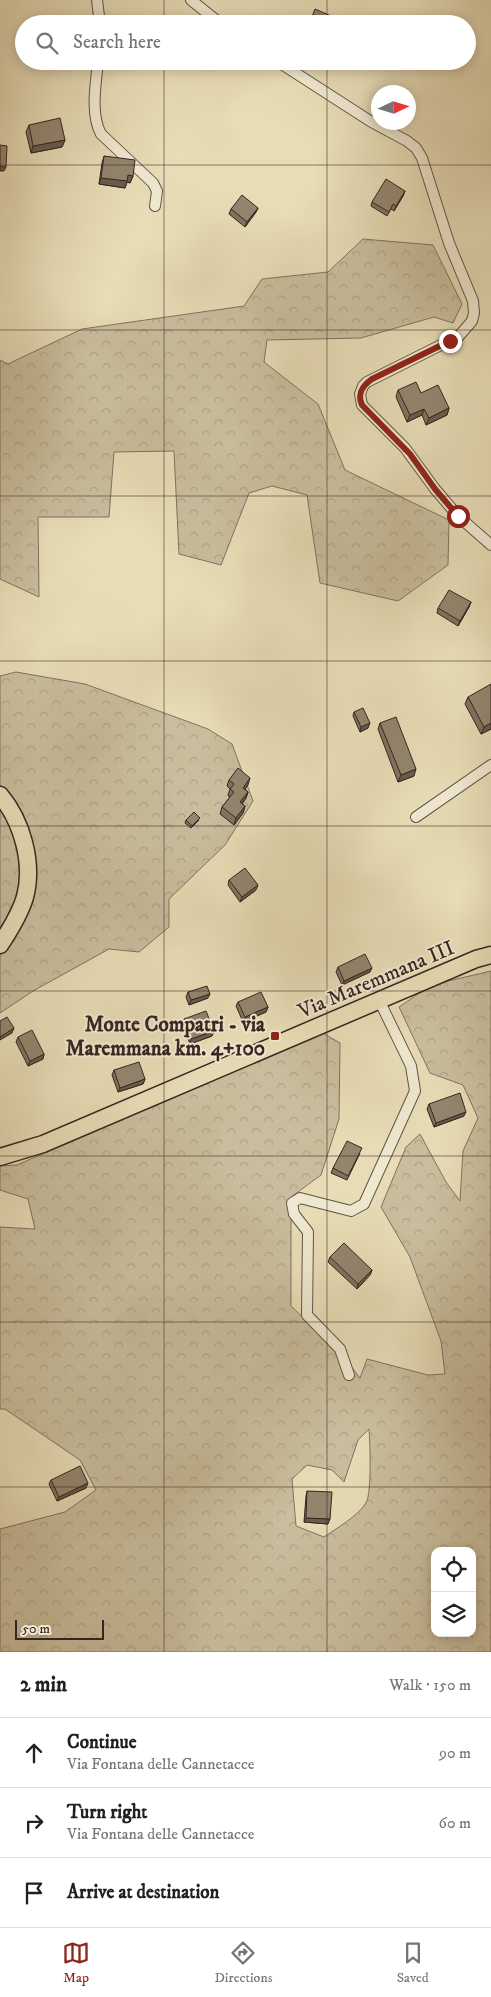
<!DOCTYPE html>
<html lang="en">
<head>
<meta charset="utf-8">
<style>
  :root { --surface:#fff; --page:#f6f6f6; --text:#202124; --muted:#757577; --line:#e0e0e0; --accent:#8f2418 }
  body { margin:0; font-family:"IM FELL DW Pica",serif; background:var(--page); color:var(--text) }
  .controls { position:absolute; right:15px; bottom:15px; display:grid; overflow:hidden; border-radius:10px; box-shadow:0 2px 12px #0003 }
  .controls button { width:45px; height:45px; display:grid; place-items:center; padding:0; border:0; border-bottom:1px solid var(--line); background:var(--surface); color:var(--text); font:25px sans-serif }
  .compass { position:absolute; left:371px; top:85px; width:45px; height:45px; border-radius:50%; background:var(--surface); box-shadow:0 2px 12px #0003; rotate:86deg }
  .scale { position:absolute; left:15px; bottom:12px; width:89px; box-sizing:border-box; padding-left:5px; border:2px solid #362621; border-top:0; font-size:14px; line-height:18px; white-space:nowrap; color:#362621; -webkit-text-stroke:4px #efe8d0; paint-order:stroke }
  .stop { position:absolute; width:15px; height:15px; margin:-11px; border:4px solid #8f2418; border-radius:50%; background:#fff }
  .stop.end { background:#8f2418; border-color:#fff; box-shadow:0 1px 5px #0008 }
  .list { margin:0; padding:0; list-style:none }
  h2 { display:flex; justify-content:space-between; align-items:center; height:65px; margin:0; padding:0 20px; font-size:21px }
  h2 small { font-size:16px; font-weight:400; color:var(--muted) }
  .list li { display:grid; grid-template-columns:32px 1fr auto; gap:15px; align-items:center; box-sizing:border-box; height:70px; padding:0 20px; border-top:1px solid var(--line) }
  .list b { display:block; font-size:19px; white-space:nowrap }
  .list p { margin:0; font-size:16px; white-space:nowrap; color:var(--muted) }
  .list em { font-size:16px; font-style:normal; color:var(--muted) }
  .icon { flex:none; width:28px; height:28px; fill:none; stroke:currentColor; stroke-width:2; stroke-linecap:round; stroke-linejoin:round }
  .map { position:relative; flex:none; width:491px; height:1652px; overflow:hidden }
  .search { position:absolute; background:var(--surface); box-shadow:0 2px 12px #0003; left:15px; right:15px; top:15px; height:55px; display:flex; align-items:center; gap:12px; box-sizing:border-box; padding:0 18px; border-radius:28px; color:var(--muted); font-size:19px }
  .sheet { height:275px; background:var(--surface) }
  nav { display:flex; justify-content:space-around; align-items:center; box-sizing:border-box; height:70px; border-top:1px solid var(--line); background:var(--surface); font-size:14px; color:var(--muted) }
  nav a { display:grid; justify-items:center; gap:2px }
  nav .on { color:var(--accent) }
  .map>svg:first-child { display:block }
  .forest { fill:url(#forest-crowns); stroke:#80725f; fill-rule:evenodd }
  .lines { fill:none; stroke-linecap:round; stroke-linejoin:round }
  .minor-casing { stroke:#625446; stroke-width:12 }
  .primary-casing { stroke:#362621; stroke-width:19 }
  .minor { stroke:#efe8d0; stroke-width:10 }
  .primary { stroke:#e7dcb6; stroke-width:16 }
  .wall { fill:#7e725f; stroke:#362621 }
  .shaded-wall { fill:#665d4d; stroke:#362621 }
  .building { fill:#92856e; stroke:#362621 }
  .route { stroke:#8f2418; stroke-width:6 }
  .grid { fill:none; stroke:#362621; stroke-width:1; stroke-opacity:0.55 }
  .poi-dot { fill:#8f2418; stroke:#efe8d0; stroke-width:2 }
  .labels { text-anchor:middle; stroke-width:4; stroke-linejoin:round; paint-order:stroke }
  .street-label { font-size:21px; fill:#362621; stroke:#efe8d0 }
  .poi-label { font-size:21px; font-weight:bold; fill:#362621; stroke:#efe8d0; text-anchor:end }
</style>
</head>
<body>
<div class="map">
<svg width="491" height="1652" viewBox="0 0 491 1652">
  <defs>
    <pattern id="forest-crowns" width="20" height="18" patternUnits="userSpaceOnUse" patternTransform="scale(1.25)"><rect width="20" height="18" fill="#c9bd9d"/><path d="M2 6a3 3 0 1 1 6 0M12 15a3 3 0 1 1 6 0" fill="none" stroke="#ada287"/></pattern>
  </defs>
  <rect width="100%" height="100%" fill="#e7dcb6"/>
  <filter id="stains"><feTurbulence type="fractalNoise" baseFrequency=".004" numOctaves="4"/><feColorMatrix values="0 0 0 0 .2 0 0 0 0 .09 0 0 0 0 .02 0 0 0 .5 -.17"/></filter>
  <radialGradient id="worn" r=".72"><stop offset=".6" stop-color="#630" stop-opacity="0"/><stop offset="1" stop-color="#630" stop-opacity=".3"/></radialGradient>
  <g class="forest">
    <path d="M363 239 433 245 462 304 453 323 434 317 361 338 267 340 264 362 318 404 345 470 449 520 448 565 398 601 320 583 307 495 272 486 249 493 221 565 179 554 174 451 114 452 109 517H38L39 597 0 579V360L8 364 82 329 244 306 262 279 328 272Z"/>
    <path d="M16 672 85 684 208 729 232 744 253 801 225 845 169 899V927L139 952 109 949 33 991 0 1013V676Z"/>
    <path d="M491 971V1652H0V1529L65 1512 96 1490 80 1460 5 1409H0V1227L35 1229 28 1199 0 1190V1166L17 1165 323 1033 340 1043 339 1119 321 1175 291 1197V1306L344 1357 360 1378 367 1359 428 1375 445 1374 441 1341 410 1257 381 1207 406 1147 420 1134 446 1182 460 1201 463 1151 478 1118 463 1085 430 1073 399 1007 431 985ZM369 1429C370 1442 372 1493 366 1503 358 1516 337 1528 324 1537L296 1526 292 1479 307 1465 332 1470 344 1482 358 1440ZM435 1551H472V1633H435Z"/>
  </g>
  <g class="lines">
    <g class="minor-casing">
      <g id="minor">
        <path d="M97 0 100 24"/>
        <path d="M191 0 221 24"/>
        <path d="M98 61C96 83 90 114 101 134L153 183 157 191 155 206"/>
        <path d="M277 61 370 121 407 141 416 148 422 158 449 243 473 301 474 313 472 321 459 336 367 382 363 386 360 394 362 405 405 448 435 489 458 516 491 545"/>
        <path d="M416 817 491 765"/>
        <path d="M349 1375 340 1349 307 1315 308 1232 294 1214 292 1203 300 1198 351 1211 364 1204 415 1091 411 1066 379 1000"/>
      </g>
    </g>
    <g class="primary-casing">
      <g id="primary">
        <path d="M0 795C22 821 34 863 25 897 20 914 10 930 0 945"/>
        <path d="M0 1157 43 1144 476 959 491 955"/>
      </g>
    </g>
    <use href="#minor" class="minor"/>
    <use href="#primary" class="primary"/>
  </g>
  <g class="wall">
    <path d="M29 125 65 140 62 147 31 153 26 132Z"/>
    <path d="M104 156 133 176 130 183 127 182 125 188 99 184 102 163Z"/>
    <path d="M405 191 403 196 394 211 391 209 387 216 371 206 372 202Z"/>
    <path d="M258 208 256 212 245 227 229 214 231 209Z"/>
    <path d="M398 390 421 393 449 408 447 415 426 425 422 415 407 422 396 397Z"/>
    <path d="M471 602 469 607 458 626 437 613 438 608Z"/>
    <path d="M468 697 491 729 481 734 465 704Z"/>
    <path d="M354 712 368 728 360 732 353 716Z"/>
    <path d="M380 723 414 776 398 782 378 729Z"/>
    <path d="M229 780 248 785 245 789 248 792 246 798 242 804 245 806 243 813 234 825 220 814 222 807 230 797 228 796 230 789 227 786Z"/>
    <path d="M186 820H199L191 828 185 823Z"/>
    <path d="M229 880 256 890 240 902 228 885Z"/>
    <path d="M338 967 370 972 342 985 336 972Z"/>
    <path d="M188 992 208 998 189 1005 186 997Z"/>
    <path d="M238 1002 268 1007 266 1012 243 1022 236 1006Z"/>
    <path d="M184 1019 214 1031 212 1036 190 1044 182 1024Z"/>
    <path d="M18 1037 44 1054 43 1059 28 1066 16 1042Z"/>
    <path d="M114 1070 145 1079 143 1084 118 1092 112 1075Z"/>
    <path d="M429 1104 464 1116 434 1127 427 1109Z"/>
    <path d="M360 1153 347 1180 331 1173 333 1168Z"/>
    <path d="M330 1257 372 1270 370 1275 357 1289 328 1262Z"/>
    <path d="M51 1480 86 1488 57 1501 49 1484Z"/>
    <path d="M307 1491 328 1524 304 1522 306 1496Z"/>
  </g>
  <g class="shaded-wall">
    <path d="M65 140 62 147 31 153 33 146Z"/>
    <path d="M0 166 6 167 4 171H0Z"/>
    <path d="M128 175 133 176 130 183 127 182 125 188 99 184 101 178Z"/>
    <path d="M405 191 403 196 394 211 396 206Z"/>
    <path d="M258 208 256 212 245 227 247 222Z"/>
    <path d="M449 408 447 415 426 425 429 418Z"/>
    <path d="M424 409 422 415 407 422 410 415Z"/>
    <path d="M471 602 469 607 458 626 460 621Z"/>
    <path d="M370 723 368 728 360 732 361 727Z"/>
    <path d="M491 723V729L481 734 484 727Z"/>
    <path d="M416 769 414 776 398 782 401 775Z"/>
    <path d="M250 778 248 785 241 794 243 788Z"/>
    <path d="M248 792 246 798 238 809 240 802Z"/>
    <path d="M245 806 243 813 234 825 236 818Z"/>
    <path d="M258 885 256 890 240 902 242 897Z"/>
    <path d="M372 968 370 972 342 985 344 981Z"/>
    <path d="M210 994 208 998 189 1005 191 1000Z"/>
    <path d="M268 1007 266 1012 243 1022 245 1017Z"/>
    <path d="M14 1028 12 1033 0 1040V1037Z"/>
    <path d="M214 1031 212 1036 190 1044 191 1039Z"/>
    <path d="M44 1054 43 1059 28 1066 30 1061Z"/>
    <path d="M145 1079 143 1084 118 1092 120 1088Z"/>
    <path d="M466 1112 464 1116 434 1127 436 1123Z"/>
    <path d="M372 1270 370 1275 357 1289 358 1284Z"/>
    <path d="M88 1483 86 1488 57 1501 59 1497Z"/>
    <path d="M306 1518 330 1519 328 1524 304 1522Z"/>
  </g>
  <g class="building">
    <path d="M315 9 338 19 336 24H309Z"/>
    <path d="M60 118 65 140 33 146 29 125Z"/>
    <path d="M0 145 7 146 6 167 0 166Z"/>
    <path d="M104 156 135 160 133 176 128 175 127 181 101 178Z"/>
    <path d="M386 179 405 191 396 206 393 204 389 212 372 202Z"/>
    <path d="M242 195 258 208 247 222 231 209Z"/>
    <path d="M416 382 421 393 438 385 449 408 429 418 424 409 410 415 398 390Z"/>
    <path d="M449 590 471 602 460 621 438 608Z"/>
    <path d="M491 684V723L484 727 468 697Z"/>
    <path d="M363 708 370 723 361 727 354 712Z"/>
    <path d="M396 717 416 769 401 775 380 723Z"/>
    <path d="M238 768 250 778 243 788 248 792 240 802 245 806 236 818 222 807 234 792 230 789 234 784 229 780Z"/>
    <path d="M194 812 200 818 192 826 186 820Z"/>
    <path d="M245 868 258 885 242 897 229 880Z"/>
    <path d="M365 954 372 968 344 981 338 967Z"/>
    <path d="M207 986 210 994 191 1000 188 992Z"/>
    <path d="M261 992 268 1007 245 1017 238 1002Z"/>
    <path d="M206 1011 214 1031 191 1039 184 1019Z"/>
    <path d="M7 1017 14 1028 0 1037V1021Z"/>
    <path d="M32 1030 44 1054 30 1061 18 1037Z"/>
    <path d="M139 1062 145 1079 120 1088 114 1070Z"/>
    <path d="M460 1093 466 1112 436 1123 429 1104Z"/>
    <path d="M347 1141 362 1148 348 1176 333 1168Z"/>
    <path d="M344 1243 372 1270 358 1284 330 1257Z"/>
    <path d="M80 1466 88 1483 59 1497 51 1480Z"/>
    <path d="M307 1491 332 1492 330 1519 306 1518Z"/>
  </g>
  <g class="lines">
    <path class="route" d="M450 341 372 379C362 386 357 394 362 405L410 454 435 489 458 516"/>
  </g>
  <path class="grid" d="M164 0V24M327 0V24M164 61V1652M327 61V1652M0 165H491M0 330H491M0 496H491M0 661H491M0 826H491M0 991H491M0 1156H491M0 1322H491M0 1487H491"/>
  <rect class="poi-dot" x="270" y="1031" width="10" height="10" rx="2.5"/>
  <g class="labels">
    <g class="street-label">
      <text transform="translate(376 979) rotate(-23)" y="7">Via Maremmana III</text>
    </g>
    <g class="poi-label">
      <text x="265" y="1031">Monte Compatri - via<tspan x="265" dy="24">Maremmana km. 4+100</tspan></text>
    </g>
  </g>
  <rect width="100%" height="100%" filter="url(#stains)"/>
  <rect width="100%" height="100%" fill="url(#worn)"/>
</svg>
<div class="controls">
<button><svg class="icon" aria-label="locate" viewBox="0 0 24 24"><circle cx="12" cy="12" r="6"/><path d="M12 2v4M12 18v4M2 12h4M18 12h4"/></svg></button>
<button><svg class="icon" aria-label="layers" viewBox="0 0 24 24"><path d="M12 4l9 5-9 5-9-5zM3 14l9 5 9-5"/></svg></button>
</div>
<svg class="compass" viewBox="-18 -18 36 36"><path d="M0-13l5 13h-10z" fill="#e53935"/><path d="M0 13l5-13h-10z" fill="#757577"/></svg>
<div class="scale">50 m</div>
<div class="stop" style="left:458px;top:516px"></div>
<div class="stop end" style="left:450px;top:341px"></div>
<div class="search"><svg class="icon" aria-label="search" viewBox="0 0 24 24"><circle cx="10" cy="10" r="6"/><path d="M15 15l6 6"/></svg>Search here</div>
</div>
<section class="sheet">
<h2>2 min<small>Walk · 150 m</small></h2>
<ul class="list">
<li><svg class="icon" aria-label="ahead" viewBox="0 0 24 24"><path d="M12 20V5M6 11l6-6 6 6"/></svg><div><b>Continue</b><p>Via Fontana delle Cannetacce</p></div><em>90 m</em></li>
<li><svg class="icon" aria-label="right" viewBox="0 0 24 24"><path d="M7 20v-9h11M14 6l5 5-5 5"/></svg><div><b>Turn right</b><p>Via Fontana delle Cannetacce</p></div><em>60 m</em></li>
<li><svg class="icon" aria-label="arrive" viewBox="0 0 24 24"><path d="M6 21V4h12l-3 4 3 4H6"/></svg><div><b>Arrive at destination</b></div></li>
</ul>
</section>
<nav>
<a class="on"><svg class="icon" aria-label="map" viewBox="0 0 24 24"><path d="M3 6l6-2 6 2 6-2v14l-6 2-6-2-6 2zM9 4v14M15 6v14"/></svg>Map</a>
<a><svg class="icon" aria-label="directions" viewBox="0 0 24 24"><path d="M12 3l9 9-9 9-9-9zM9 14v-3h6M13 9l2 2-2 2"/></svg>Directions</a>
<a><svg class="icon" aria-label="saved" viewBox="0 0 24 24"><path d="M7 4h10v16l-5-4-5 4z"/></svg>Saved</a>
</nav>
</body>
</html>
